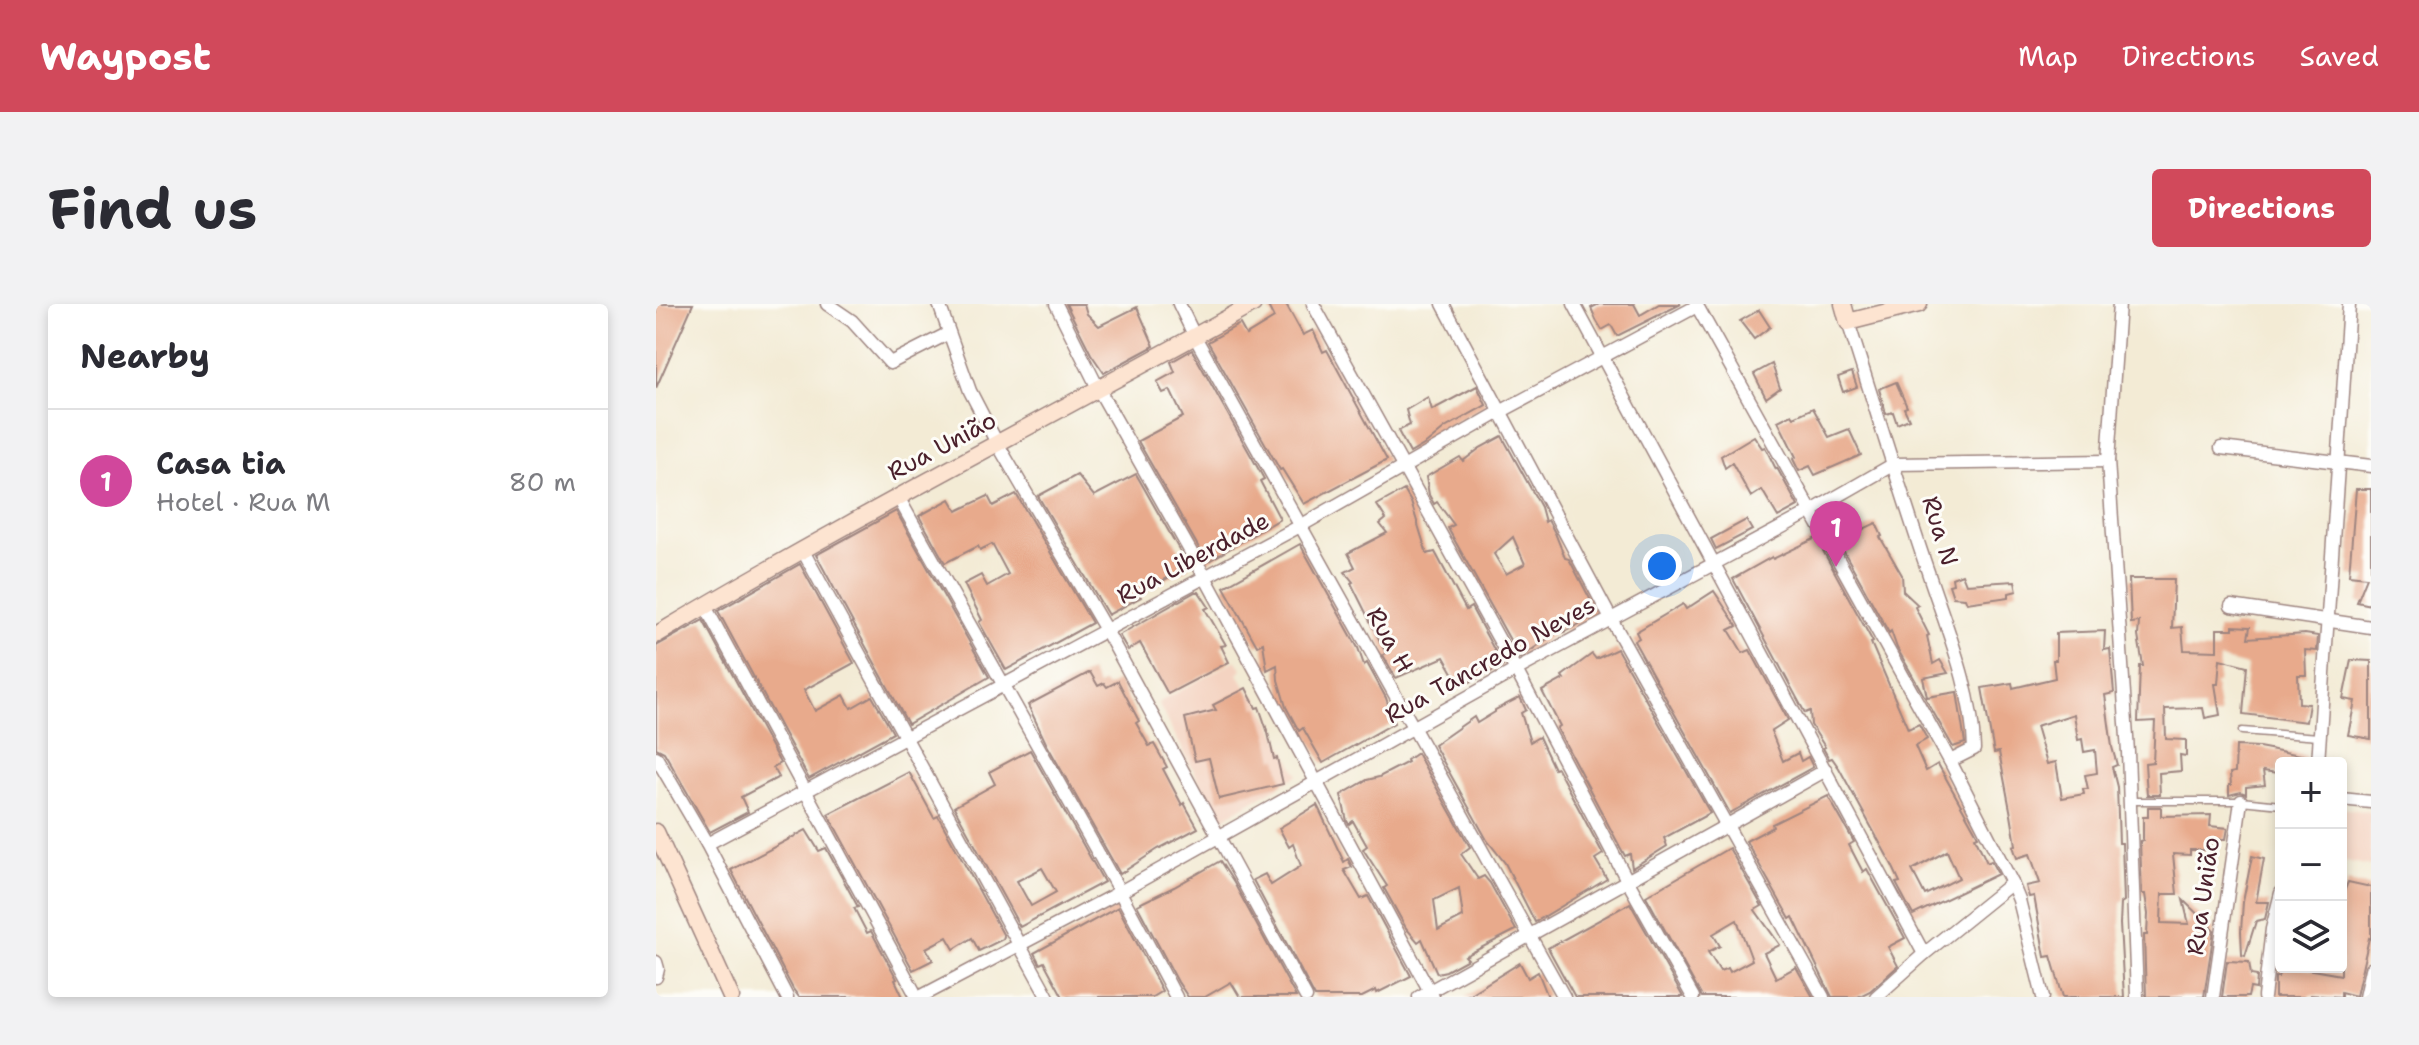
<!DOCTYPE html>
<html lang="en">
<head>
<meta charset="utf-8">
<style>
  :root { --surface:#fff; --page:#f2f2f3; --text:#2b2b33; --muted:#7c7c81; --line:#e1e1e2; --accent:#d1495b }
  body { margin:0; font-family:"Shantell Sans",sans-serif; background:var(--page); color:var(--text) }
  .controls { position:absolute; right:24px; bottom:24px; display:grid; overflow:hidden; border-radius:8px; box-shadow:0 4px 12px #0003 }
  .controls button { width:72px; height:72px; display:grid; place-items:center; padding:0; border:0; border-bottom:2px solid var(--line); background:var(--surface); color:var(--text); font:40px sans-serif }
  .you { position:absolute; left:1006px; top:262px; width:28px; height:28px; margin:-20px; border:6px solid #fff; border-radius:50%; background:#1a73e8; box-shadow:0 0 0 12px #1a73e833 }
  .badge { display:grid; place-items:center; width:52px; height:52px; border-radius:50%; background:var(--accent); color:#fff; font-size:26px; font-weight:700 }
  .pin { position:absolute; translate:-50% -66px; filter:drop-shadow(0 2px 4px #0008) }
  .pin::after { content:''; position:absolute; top:42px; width:28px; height:24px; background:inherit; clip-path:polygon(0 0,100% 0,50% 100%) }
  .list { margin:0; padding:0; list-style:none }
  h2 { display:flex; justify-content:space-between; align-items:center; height:104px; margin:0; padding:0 32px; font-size:34px }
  h2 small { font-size:26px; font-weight:400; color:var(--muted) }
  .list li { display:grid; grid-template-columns:52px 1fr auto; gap:24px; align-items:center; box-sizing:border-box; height:144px; padding:0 32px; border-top:2px solid var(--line) }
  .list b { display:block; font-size:30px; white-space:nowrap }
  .list p { margin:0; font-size:26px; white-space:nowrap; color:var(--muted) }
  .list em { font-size:26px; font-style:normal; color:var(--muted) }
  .icon { flex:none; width:44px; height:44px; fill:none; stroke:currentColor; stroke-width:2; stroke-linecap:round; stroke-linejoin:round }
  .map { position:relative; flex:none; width:1715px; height:693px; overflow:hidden; border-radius:8px }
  header { display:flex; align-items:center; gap:48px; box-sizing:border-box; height:112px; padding:0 40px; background:var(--accent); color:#fff }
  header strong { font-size:38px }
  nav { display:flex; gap:44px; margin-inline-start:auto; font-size:28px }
  .intro { display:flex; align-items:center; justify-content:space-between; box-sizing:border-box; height:192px; padding:0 48px }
  h1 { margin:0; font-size:56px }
  .button { padding:20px 36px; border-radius:8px; background:var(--accent); color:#fff; font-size:28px; font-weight:700 }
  main { display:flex; gap:48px; padding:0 48px }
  aside { flex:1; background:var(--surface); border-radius:8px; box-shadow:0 4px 12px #0003 }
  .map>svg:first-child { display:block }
  .built { fill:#f4d3c1 }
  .building { fill:#e8aa8c; fill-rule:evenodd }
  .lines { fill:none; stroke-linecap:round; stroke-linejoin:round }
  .service-casing { stroke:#9e8580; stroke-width:9 }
  .minor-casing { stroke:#9e8580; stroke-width:15 }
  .secondary-casing { stroke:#9e8580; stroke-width:19 }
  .service { stroke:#fff; stroke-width:6 }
  .minor { stroke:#fff; stroke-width:12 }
  .secondary { stroke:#fde4d1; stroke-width:16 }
  .labels { text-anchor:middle; stroke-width:6; stroke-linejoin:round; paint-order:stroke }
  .street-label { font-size:24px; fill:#4a1f2b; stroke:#fdfcf7 }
</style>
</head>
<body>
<header>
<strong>Waypost</strong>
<nav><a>Map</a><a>Directions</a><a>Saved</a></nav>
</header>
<div class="intro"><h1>Find us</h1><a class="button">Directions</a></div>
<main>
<aside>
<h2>Nearby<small></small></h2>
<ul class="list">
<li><span class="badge" style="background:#d1479c">1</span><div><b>Casa tia</b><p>Hotel · Rua M</p></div><em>80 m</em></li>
</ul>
</aside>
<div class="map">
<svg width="1715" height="693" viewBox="0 0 1715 693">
  <rect width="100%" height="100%" fill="#fdfcf7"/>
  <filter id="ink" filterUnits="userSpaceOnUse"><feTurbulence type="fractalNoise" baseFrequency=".0125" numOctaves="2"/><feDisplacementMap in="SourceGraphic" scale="16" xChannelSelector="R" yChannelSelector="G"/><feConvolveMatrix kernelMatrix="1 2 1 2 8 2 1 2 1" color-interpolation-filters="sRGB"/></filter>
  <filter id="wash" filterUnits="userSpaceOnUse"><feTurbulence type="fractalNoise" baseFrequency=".006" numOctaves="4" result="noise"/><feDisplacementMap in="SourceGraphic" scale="32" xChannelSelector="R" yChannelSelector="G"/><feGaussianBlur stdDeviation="1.8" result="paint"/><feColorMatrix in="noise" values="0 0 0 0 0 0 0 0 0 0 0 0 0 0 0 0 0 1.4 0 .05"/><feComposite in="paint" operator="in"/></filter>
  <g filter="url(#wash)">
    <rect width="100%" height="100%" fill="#f3ebd5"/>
    <g class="built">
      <path d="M580 356 586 364 582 370 595 391 601 393 642 471 564 516 502 399Z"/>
      <path d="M1685 504 1715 508V562L1685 556Z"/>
    </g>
    <g id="blocks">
      <g class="building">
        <path d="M0 0H37L0 84Z"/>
        <path d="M410 0H428L431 10 443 22 481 3 498 42 448 69 435 50Z"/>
        <path d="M611 0H630L647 31 657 26 667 48 671 46 731 156 648 200 626 165 624 166 552 38 584 20 590 31 618 14Z"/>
        <path d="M943 0H978L984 11 1003 0H1025L961 32 955 21 946 26 940 16 935 4Z"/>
        <path d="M1103 6 1114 23 1098 35 1084 17Z"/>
        <path d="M536 46 608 175 604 177 624 215 551 258 482 137 527 113 514 86 507 89 501 78 519 68 515 58Z"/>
        <path d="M1116 60 1124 84 1110 94 1098 70Z"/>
        <path d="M1196 68 1201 83 1187 88 1182 73Z"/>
        <path d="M1240 78 1251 103 1248 104 1253 115 1241 120 1237 108 1230 110 1223 85Z"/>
        <path d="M821 82 830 101 789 124 771 139 754 149 742 127 754 121 750 106 772 93 776 106Z"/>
        <path d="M1157 104 1173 133 1193 125 1205 151 1159 171 1154 162 1143 167 1137 155 1140 153 1122 117 1136 110 1138 113Z"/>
        <path d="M846 132 885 203 889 218 892 216 899 229 909 254 913 255 942 310 908 328 907 324 864 354 794 228 792 224 798 221 781 198 778 200 773 191 770 173 804 153 807 157 824 144ZM857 233 869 260 850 270 838 250Z"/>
        <path d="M1098 132 1106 144 1109 143 1120 165 1121 164 1142 202 1122 213 1106 186 1095 193 1076 159 1069 164 1065 152Z"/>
        <path d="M480 170 533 263 483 289 485 293 452 311 382 192 421 171 438 192Z"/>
        <path d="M1700 185H1715V301L1701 298 1711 273 1693 271Z"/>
        <path d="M748 186 755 198 771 250 779 248 810 306 815 303 847 362 814 378 812 375 804 381 788 353 740 374 727 351 730 349 695 279 697 278 689 268 699 263 692 249 731 229 724 220 730 215 721 201Z"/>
        <path d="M360 190 436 319 350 366 323 318 326 316 308 280 325 271 331 282 352 270 336 240 324 246 322 242 289 259 263 212 294 195 301 207 332 192 337 202Z"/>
        <path d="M240 207 333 373 252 420 160 251Z"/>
        <path d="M1090 216 1096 226 1060 245 1055 235Z"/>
        <path d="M1193 216 1199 229 1220 219 1226 232 1224 233 1246 271 1247 287 1262 301 1259 303 1273 331 1271 332 1277 360 1284 356 1292 369 1267 374 1271 393 1301 388 1309 439 1297 443 1241 344 1235 327 1233 329 1176 226Z"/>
        <path d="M1160 234 1217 338 1215 339 1252 425 1263 420 1271 435 1259 442 1270 467 1282 460 1322 532 1319 533 1331 559 1335 557 1342 570 1257 611 1240 579 1244 578 1236 561 1183 464 1176 454 1173 455 1167 444 1169 443 1155 421 1154 407 1149 409 1077 275 1116 253 1117 255ZM1291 547 1303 574 1269 591 1256 566Z"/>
        <path d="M644 240 702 344 708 361 711 359 730 394 738 419 667 459 647 424 643 427 630 403 622 376 621 361 611 366 607 339 601 342 568 283Z"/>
        <path d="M144 260 198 359 148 386 159 407 188 391 195 404 216 392 237 429 153 475 62 307Z"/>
        <path d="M1306 270 1310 280 1359 277 1361 287 1353 289V293L1311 299 1309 294 1297 293 1293 281 1297 280 1296 274Z"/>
        <path d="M1473 275H1518L1516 324 1526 323 1528 346 1561 347V325H1577V322L1594 323 1592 334 1649 330 1662 332 1661 347 1649 346 1650 371H1642L1643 399 1653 400 1650 418 1587 410 1591 362 1564 355 1562 380H1559L1564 411 1549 414 1547 404 1509 405 1510 435 1530 436V452L1524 451 1525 467 1503 469 1504 491H1491L1489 459 1497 458 1499 417 1482 418 1484 362H1487L1482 332 1483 318 1475 319Z"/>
        <path d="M1058 287 1081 322 1073 326 1087 349 1094 346 1132 416 1115 427 1127 457 1142 449 1145 457 1152 453 1157 463 1074 509 978 337 983 334 980 328 1027 300 1030 305Z"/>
        <path d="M539 288H543L553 303 549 305 570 341 565 342 573 358 512 390 484 339 472 346 463 331Z"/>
        <path d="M47 316 124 459 117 463 123 473 85 493 92 508 54 528 8 448 0 444V342Z"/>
        <path d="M1449 327 1448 346 1454 345 1458 389 1449 391 1456 443 1461 461 1456 463 1461 483 1463 539H1466L1468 597 1465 599 1464 620 1468 693H1407L1395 652 1389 653 1378 592 1373 593 1370 582 1384 579 1374 550 1361 554 1357 542 1360 541 1355 511 1343 448 1338 449 1326 384 1356 379 1357 384 1399 374 1397 356H1400V329ZM1418 410 1422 436 1426 435 1428 448 1439 446 1441 469 1429 471 1432 485H1427L1428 490 1406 494 1400 458 1391 460 1380 422Z"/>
        <path d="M961 345 1054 509 1008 534 1011 542 976 564 974 550 969 552 963 541 901 424 904 422 886 387 908 375 906 372 936 350 940 355Z"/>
        <path d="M1695 356 1715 357V435L1692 431 1699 397 1687 395Z"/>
        <path d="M434 368 442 382 448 379 451 383 462 377 483 417 480 419 493 442 498 440 511 463 507 465 526 501 528 499 542 524 502 545 464 570 390 439 372 401Z"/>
        <path d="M590 384 600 404 603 403 612 429 618 455 621 454 627 480 563 495 553 454 539 457 529 414 560 406 557 401Z"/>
        <path d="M864 393 870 406 865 409 874 438 883 433 898 465 901 464 947 550 939 555 951 575 879 618 849 559 831 536 778 441 818 413 821 419 839 408V406Z"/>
        <path d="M1580 442 1603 443 1650 452V459H1623L1621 469 1607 467 1609 481 1590 483V490L1585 488 1573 491V481H1575L1574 469 1579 468Z"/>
        <path d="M374 446 448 578 364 623 298 503 339 480 333 468ZM386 564 400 588 375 602 361 577Z"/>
        <path d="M761 449 814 543 805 550 822 575 828 572 834 579 860 626 809 652 812 655 790 667 781 669 766 635 762 638 750 624 728 584 731 582 707 545 711 542 697 517 693 520 691 517 685 491 711 476 723 473 752 458 751 456ZM803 584 807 613 782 626 778 596Z"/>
        <path d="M253 468 278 514 282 512 348 632 347 635 323 647 316 634 298 645 291 633 270 644 277 656 257 666 172 510Z"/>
        <path d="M1172 492 1198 538 1193 541 1207 568 1211 565 1249 634 1232 643 1242 662 1214 687 1202 693H1176L1137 613 1134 615 1090 537 1117 523 1116 520Z"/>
        <path d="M661 501 688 558 692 555 696 563 688 566 705 595 712 592 755 672 721 689 720 686 706 693H659L597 576 609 570 615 581 645 562 637 540 633 543 623 524Z"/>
        <path d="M1492 503H1505V512L1555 511 1554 522 1572 524 1570 535H1555L1554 546H1534V551L1517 550 1521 590H1506L1505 619 1533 620 1527 596 1558 626 1548 693H1490L1488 631H1491L1492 610 1489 590H1486L1484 537 1487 536V513H1492Z"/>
        <path d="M150 526 163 547 170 544 202 603 198 604 211 629 215 627 241 675 239 676 247 693H143L137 685 75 566Z"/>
        <path d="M1073 544 1106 602 1099 606 1124 641 1108 649 1120 674 1140 663 1157 693H1046L990 592ZM1081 616 1096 656 1074 668 1072 664 1064 667 1052 648 1064 642 1057 630Z"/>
        <path d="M1596 552 1608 555 1600 598H1613L1609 615 1600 617 1589 652 1586 651 1585 627 1587 598Z"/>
        <path d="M564 557 578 579 640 693H584L575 678 549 693H532L522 678 481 601 518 583Z"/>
        <path d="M1692 578 1715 583V635L1713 634 1700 692 1685 688V693L1654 691 1653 693H1619V673H1622L1625 663H1639L1685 671V595Z"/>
        <path d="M974 599 1027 693H919L892 644Z"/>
        <path d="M462 603 506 687 496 693H407L388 658 384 660 378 649Z"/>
        <path d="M1571 657 1593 658 1595 671 1601 672 1600 685 1594 684 1592 693H1566Z"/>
        <path d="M864 659 872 674 882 668 892 693H809Z"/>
      </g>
    </g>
  </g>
  <g filter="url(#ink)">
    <use href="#blocks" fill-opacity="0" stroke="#9e8580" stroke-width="2"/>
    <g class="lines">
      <g class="service-casing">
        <g id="service">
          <path d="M1586 427 1663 433"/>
          <path d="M1474 497H1585L1625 501"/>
        </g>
      </g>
      <g class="minor-casing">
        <g id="minor">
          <path d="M171 0 196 17 234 59 293 29"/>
          <path d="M283 0 314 87 341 139 450 326 650 693"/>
          <path d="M400 0 443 86 549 273 777 693"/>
          <path d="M523 0 539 33 908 693"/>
          <path d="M657 0 860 366 971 576 1037 693"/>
          <path d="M787 0 955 315 1167 693"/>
          <path d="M918 0 1268 650"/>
          <path d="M1040 0 1294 457 1356 579 1363 596 1387 693"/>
          <path d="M1463 0 1452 157 1472 448 1481 693"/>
          <path d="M1192 18C1219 102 1244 186 1272 268 1290 323 1317 386 1318 445L1294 457"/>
          <path d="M1565 144 1715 162"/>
          <path d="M242 193 464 588 520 693"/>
          <path d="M147 247 392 693"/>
          <path d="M49 302 261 693"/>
          <path d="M1575 302 1715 323"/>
          <path d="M0 453 51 540 131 693"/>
          <path d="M1662 459 1693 0"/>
          <path d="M1685 495 1715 498"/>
          <path d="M51 540 646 221 844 108 1041 2"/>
          <path d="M0 658 2 665 0 673"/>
          <path d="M264 693 464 588 860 366 1156 207 1238 160 1452 157"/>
          <path d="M763 693 1170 466"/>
          <path d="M1220 693 1268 650 1356 579"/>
          <path d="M1557 693 1585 497"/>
          <path d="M1608 693 1616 625 1625 589"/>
          <path d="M1709 693 1715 665"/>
        </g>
      </g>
      <g class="secondary-casing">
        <g id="secondary">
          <path d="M1187 0 1192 18 1263 0"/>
          <path d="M0 331C195 214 398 111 597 0"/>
          <path d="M0 528 75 693"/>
        </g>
      </g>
      <use href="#service" class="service"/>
      <use href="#minor" class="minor"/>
      <use href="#secondary" class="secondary"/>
    </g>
  </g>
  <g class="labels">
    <g class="street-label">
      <text transform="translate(286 142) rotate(-28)" y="8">Rua União</text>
      <text transform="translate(1284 227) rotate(73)" y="8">Rua N</text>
      <text transform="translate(537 254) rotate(-28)" y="8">Rua Liberdade</text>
      <text transform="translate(734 336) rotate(61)" y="8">Rua H</text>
      <text transform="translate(834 356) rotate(-29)" y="8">Rua Tancredo Neves</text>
      <text transform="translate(1547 592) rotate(-82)" y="8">Rua União</text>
    </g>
  </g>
</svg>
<div class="controls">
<button>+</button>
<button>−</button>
<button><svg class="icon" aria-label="layers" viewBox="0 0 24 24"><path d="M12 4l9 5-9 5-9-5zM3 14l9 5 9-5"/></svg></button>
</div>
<div class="you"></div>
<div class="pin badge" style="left:1180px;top:263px;background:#d1479c">1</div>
</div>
</main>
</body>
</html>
